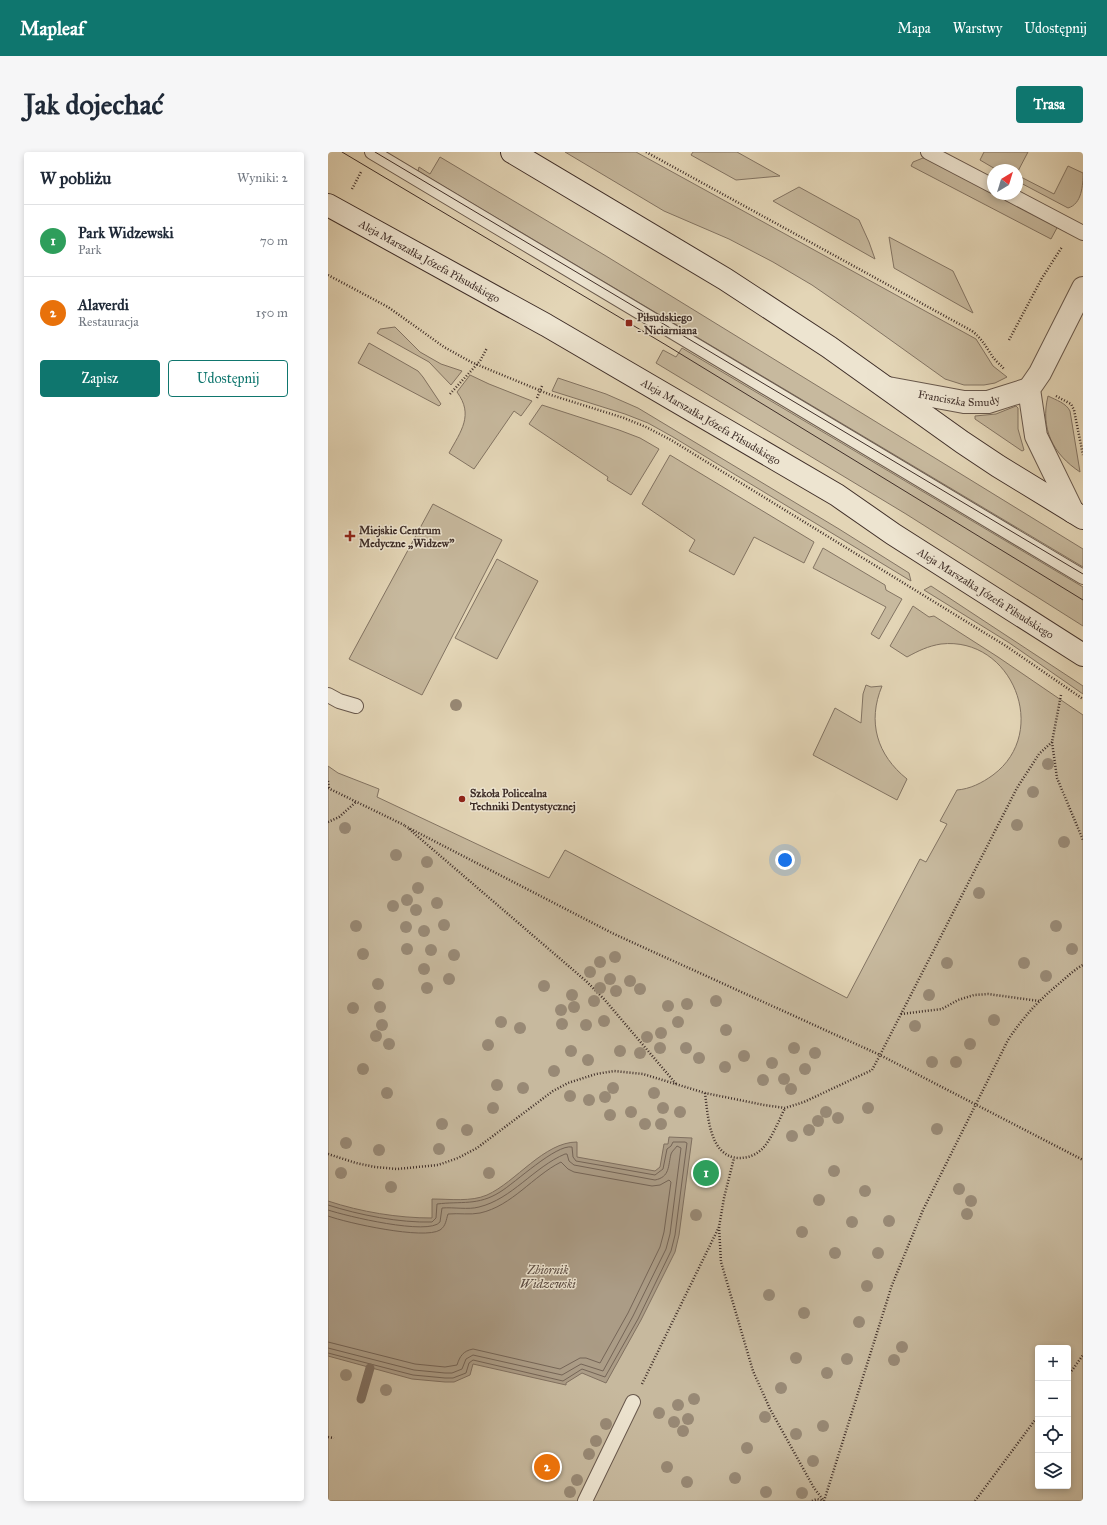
<!DOCTYPE html>
<html lang="pl">
<head>
<meta charset="utf-8">
<style>
  :root { --surface:#fff; --page:#f6f6f7; --text:#1f2937; --muted:#747a83; --line:#e0e1e3; --accent:#0f766e }
  body { margin:0; font-family:"IM FELL Great Primer",serif; background:var(--page); color:var(--text) }
  .controls { position:absolute; right:12px; bottom:12px; display:grid; overflow:hidden; border-radius:4px; box-shadow:0 2px 6px #0003 }
  .controls button { width:36px; height:36px; display:grid; place-items:center; padding:0; border:0; border-bottom:1px solid var(--line); background:var(--surface); color:var(--text); font:20px sans-serif }
  .compass { position:absolute; left:659px; top:12px; width:36px; height:36px; border-radius:50%; background:var(--surface); box-shadow:0 2px 6px #0003; rotate:38deg }
  .you { position:absolute; left:457px; top:708px; width:14px; height:14px; margin:-10px; border:3px solid #fff; border-radius:50%; background:#1a73e8; box-shadow:0 0 0 6px #1a73e833 }
  .badge { display:grid; place-items:center; width:26px; height:26px; border-radius:50%; background:var(--accent); color:#fff; font-size:13px; font-weight:700 }
  .pin { position:absolute; translate:-50% -50%; border:2px solid #fff; box-shadow:0 1px 4px #0006 }
  .list { margin:0; padding:0; list-style:none }
  h2 { display:flex; justify-content:space-between; align-items:center; height:52px; margin:0; padding:0 16px; font-size:17px }
  h2 small { font-size:13px; font-weight:400; color:var(--muted) }
  .list li { display:grid; grid-template-columns:26px 1fr auto; gap:12px; align-items:center; box-sizing:border-box; height:72px; padding:0 16px; border-top:1px solid var(--line) }
  .list b { display:block; font-size:15px; white-space:nowrap }
  .list p { margin:0; font-size:13px; white-space:nowrap; color:var(--muted) }
  .list em { font-size:13px; font-style:normal; color:var(--muted) }
  .actions { display:flex; gap:8px; padding:12px 16px }
  .actions a { flex:1; padding:9px 0; border:1px solid var(--accent); border-radius:4px; text-align:center; font-size:14px; color:var(--accent) }
  .actions .main { background:var(--accent); color:#fff }
  .icon { flex:none; width:22px; height:22px; fill:none; stroke:currentColor; stroke-width:2; stroke-linecap:round; stroke-linejoin:round }
  .map { position:relative; flex:none; width:755px; height:1349px; overflow:hidden; border-radius:4px }
  header { display:flex; align-items:center; gap:24px; box-sizing:border-box; height:56px; padding:0 20px; background:var(--accent); color:#fff }
  header strong { font-size:19px }
  nav { display:flex; gap:22px; margin-inline-start:auto; font-size:14px }
  .intro { display:flex; align-items:center; justify-content:space-between; box-sizing:border-box; height:96px; padding:0 24px }
  h1 { margin:0; font-size:28px }
  .button { padding:10px 18px; border-radius:4px; background:var(--accent); color:#fff; font-size:14px; font-weight:700 }
  main { display:flex; gap:24px; padding:0 24px }
  aside { flex:1; background:var(--surface); border-radius:4px; box-shadow:0 2px 6px #0003 }
  .map>svg:first-child { display:block }
  .green { fill:#c7b99e; stroke:#837463; fill-rule:evenodd }
  .water { fill:#ab9c86; stroke:#807060 }
  .lines { fill:none; stroke-linecap:round; stroke-linejoin:round }
  .shore { stroke:#756557; stroke-width:1 }
  .stream { stroke:#807060; stroke-width:9 }
  .lane-casing { stroke:#68584c; stroke-width:16 }
  .street-casing { stroke:#68584c; stroke-width:24 }
  .secondary-casing { stroke:#3f2e28; stroke-width:24 }
  .path { stroke:#3f2e28; stroke-width:2.5; stroke-dasharray:1 2; stroke-linecap:butt }
  .lane { stroke:#ede4d0; stroke-width:14 }
  .street { stroke:#ede4d0; stroke-width:22 }
  .secondary { stroke:#ede4d0; stroke-width:22 }
  .tram { stroke:#3f2e28; stroke-width:1 }
  .tree { fill:#988975 }
  .poi-dot { fill:#8f2418; stroke:#ede4d0; stroke-width:1.5 }
  .labels { text-anchor:middle; stroke-width:3; stroke-linejoin:round; paint-order:stroke }
  .street-label { font-size:11px; fill:#3f2e28; stroke:#ede4d0 }
  .poi-label { font-size:11px; font-weight:bold; fill:#3f2e28; stroke:#ede4d0; text-anchor:start }
  .water-label { font-size:12px; font-style:italic; fill:#5a4a40; stroke:#ede4d0 }
</style>
</head>
<body>
<header>
<strong>Mapleaf</strong>
<nav><a>Mapa</a><a>Warstwy</a><a>Udostępnij</a></nav>
</header>
<div class="intro"><h1>Jak dojechać</h1><a class="button">Trasa</a></div>
<main>
<aside>
<h2>W pobliżu<small>Wyniki: 2</small></h2>
<ul class="list">
<li><span class="badge" style="background:#2e9e5b">1</span><div><b>Park Widzewski</b><p>Park</p></div><em>70 m</em></li>
<li><span class="badge" style="background:#e8710a">2</span><div><b>Alaverdi</b><p>Restauracja</p></div><em>150 m</em></li>
</ul>
<div class="actions"><a class="main">Zapisz</a><a>Udostępnij</a></div>
</aside>
<div class="map">
<svg width="755" height="1349" viewBox="0 0 755 1349">
  <rect width="100%" height="100%" fill="#e3d5b6"/>
  <filter id="stains"><feTurbulence type="fractalNoise" baseFrequency=".005" numOctaves="4"/><feColorMatrix values="0 0 0 0 .2 0 0 0 0 .09 0 0 0 0 .02 0 0 0 .5 -.17"/></filter>
  <radialGradient id="worn" r=".72"><stop offset=".6" stop-color="#630" stop-opacity="0"/><stop offset="1" stop-color="#630" stop-opacity=".3"/></radialGradient>
  <g class="green">
    <path d="M237 0H308L648 187 665 214 679 225 667 231 656 233H636L617 227 529 164 484 133 445 110 401 87 336 59Z"/>
    <path d="M365 0H409L452 24 408 28 363 3Z"/>
    <path d="M656 0H700L689 21V18H669L652 8Z"/>
    <path d="M112 5 278 104 755 397V415L90 19 91 15 102 22Z"/>
    <path d="M595 6 599 7 665 40V42H668L730 74 723 87 583 14 585 10Z"/>
    <path d="M740 14 755 21C755 33 754 52 740 56L689 29V23L726 42Z"/>
    <path d="M471 35 531 68 541 90 547 107 445 49Z"/>
    <path d="M561 85 625 119 645 161 566 116Z"/>
    <path d="M67 175 92 200 113 212 134 219 123 233 101 210 49 181 52 177Z"/>
    <path d="M41 191 90 219 95 225 113 252 111 254 30 211Z"/>
    <path d="M354 196 755 435V474L578 362 328 211 335 198 348 205Z"/>
    <path d="M142 223 161 232 204 249 193 264 186 259 146 317 121 301C133 279 146 263 129 240Z"/>
    <path d="M230 226 278 242 310 256 511 377 581 421 583 429 345 285 320 271 297 262 224 239Z"/>
    <path d="M720 244C728 248 738 251 742 259L752 320C725 302 712 277 720 244Z"/>
    <path d="M214 253 291 278 312 286 331 297 303 343 279 328 280 325 201 272Z"/>
    <path d="M688 254 690 256V277L696 298 694 299 647 267V264L668 262Z"/>
    <path d="M342 303 486 390 476 411 426 385 406 423 361 399 367 388 314 352Z"/>
    <path d="M105 352 174 388 94 543 21 507Z"/>
    <path d="M495 396 557 433 558 438 574 447 551 487 543 482 558 455 485 416Z"/>
    <path d="M169 407 210 429 169 507 127 486Z"/>
    <path d="M603 434 755 534V542L680 490 596 438Z"/>
    <path d="M585 454 601 465 606 464 670 505 755 563V1349H0V614L10 621 51 637 49 645 221 726 237 698 519 846 592 707 598 710 619 672 612 669 629 638C642 637 654 631 665 623 723 580 684 484 613 492 600 494 590 499 579 505L562 494ZM710 1196H740V1334H710Z"/>
    <path d="M538 533 543 535 554 534C539 570 549 603 579 627L569 648 485 603 507 556 533 571 535 542Z"/>
  </g>
  <path class="water" d="M341 985 364 986 351 1083 347 1100 313 1168 278 1231 254 1221 238 1231V1233L145 1212 142 1223 126 1230H117L84 1227 0 1204V1049C33 1060 70 1066 104 1066V1047C122 1047 143 1050 159 1043 188 1030 216 990 249 990V1005L327 1019 332 1015 336 992H340Z"/>
  <g class="lines">
    <g class="shore">
      <path d="M0 1053C31 1063 72 1071 104 1070L108 1066 109 1052C133 1049 150 1054 172 1040 187 1031 228 992 244 995L245 1005 248 1009 327 1023 335 1017 339 997 343 994 345 990H357L359 991 347 1083 343 1099 310 1167 277 1225 254 1217 235 1229 145 1208 141 1211 138 1221 125 1226H117L85 1223 0 1201"/>
      <path d="M0 1058C18 1064 101 1084 112 1070L114 1056C126 1055 140 1058 151 1055 184 1047 206 1015 237 1002H239L241 1009 246 1013 327 1028C342 1025 340 1014 343 1002 344 999 347 997 349 994L353 996 342 1082 338 1097 305 1164 275 1219 253 1212 234 1223 145 1203 138 1207 134 1217 124 1221H117L86 1218 0 1196"/>
      <path d="M0 1064C19 1071 96 1088 112 1078 118 1074 118 1068 120 1062 131 1061 142 1063 152 1061 184 1054 205 1024 233 1010L240 1017 246 1020 324 1034 332 1033 341 1028 343 1030 336 1080 332 1095 300 1161 272 1211 258 1206H252L232 1217 145 1197C135 1199 132 1204 129 1213L117 1215 87 1212 0 1190"/>
    </g>
    <path class="stream" d="M33 1247 42 1216"/>
    <g class="lane-casing">
      <g id="lane">
        <path d="M44 0 755 425"/>
        <path d="M600 0 665 34"/>
        <path d="M681 42 755 81"/>
        <path d="M0 543 11 549 28 554"/>
        <path d="M257 1349 305 1250"/>
      </g>
    </g>
    <g class="street-casing">
      <g id="street">
        <path id="s1" d="M560 236 636 250H660L701 237"/>
        <path d="M745 360 708 284 701 237 712 221 755 136"/>
      </g>
    </g>
    <g class="secondary-casing">
      <g id="secondary">
        <path d="M184 0 397 127 501 195 634 290 670 314 755 366"/>
        <path id="s2" d="M0 53 218 173 509 343 565 382 755 503"/>
      </g>
    </g>
    <g class="path">
      <path d="M318 0 644 179C653 186 657 193 663 202 666 208 672 212 676 217"/>
      <path d="M24 37 33 20"/>
      <path d="M0 123 60 155 116 195 143 210 167 220 223 243 296 266 318 275 343 288 678 494 755 547"/>
      <path d="M681 188 714 126 734 95"/>
      <path d="M122 242 152 209 159 196"/>
      <path d="M728 244 743 252 746 258 755 303"/>
      <path d="M209 246 214 234"/>
      <path d="M733 543 724 590 729 626 755 688"/>
      <path d="M0 629 1 636"/>
      <path d="M0 636 78 674"/>
      <path d="M0 670 11 665 28 650"/>
      <path d="M77 674 286 782 552 903 689 636 711 602 724 590"/>
      <path d="M81 677 258 829 276 847 349 933"/>
      <path d="M573 862 614 857 630 848 646 843 660 842 711 849"/>
      <path d="M377 941C380 963 381 1004 410 1006 419 1006 426 1004 433 998 443 989 451 968 457 956"/>
      <path d="M0 1002 28 1011 47 1015 69 1017 110 1013 130 1006 149 996 225 939 240 931 268 922 286 919 315 922 377 941 436 953 457 956 476 950 544 918 552 903 755 1008"/>
      <path d="M391 1075 393 1110 425 1219 442 1257 486 1336 496 1349"/>
      <path d="M740 1224 755 1203"/>
      <path d="M314 1232 391 1075 396 1046 406 1006"/>
      <path d="M0 1285 6 1286"/>
      <path d="M484 1349 489 1347 496 1349"/>
      <path d="M496 1349 564 1133 595 1058 680 888C695 865 712 847 733 830 740 824 747 817 755 813"/>
      <path d="M647 1349 710 1264"/>
    </g>
    <use href="#lane" class="lane"/>
    <use href="#street" class="street"/>
    <use href="#secondary" class="secondary"/>
    <g class="tram">
      <path d="M14 0 338 193 755 448"/>
      <path d="M47 0 755 422"/>
    </g>
  </g>
  <g class="tree">
    <circle cx="128" cy="553" r="6"/>
    <circle cx="720" cy="612" r="6"/>
    <circle cx="705" cy="640" r="6"/>
    <circle cx="689" cy="673" r="6"/>
    <circle cx="17" cy="676" r="6"/>
    <circle cx="736" cy="690" r="6"/>
    <circle cx="68" cy="703" r="6"/>
    <circle cx="99" cy="710" r="6"/>
    <circle cx="90" cy="736" r="6"/>
    <circle cx="651" cy="741" r="6"/>
    <circle cx="79" cy="748" r="6"/>
    <circle cx="109" cy="751" r="6"/>
    <circle cx="65" cy="754" r="6"/>
    <circle cx="88" cy="758" r="6"/>
    <circle cx="116" cy="773" r="6"/>
    <circle cx="28" cy="774" r="6"/>
    <circle cx="728" cy="774" r="6"/>
    <circle cx="78" cy="775" r="6"/>
    <circle cx="96" cy="779" r="6"/>
    <circle cx="79" cy="797" r="6"/>
    <circle cx="744" cy="797" r="6"/>
    <circle cx="103" cy="798" r="6"/>
    <circle cx="35" cy="802" r="6"/>
    <circle cx="126" cy="803" r="6"/>
    <circle cx="287" cy="805" r="6"/>
    <circle cx="272" cy="810" r="6"/>
    <circle cx="619" cy="811" r="6"/>
    <circle cx="696" cy="811" r="6"/>
    <circle cx="96" cy="817" r="6"/>
    <circle cx="262" cy="820" r="6"/>
    <circle cx="718" cy="824" r="6"/>
    <circle cx="121" cy="827" r="6"/>
    <circle cx="282" cy="827" r="6"/>
    <circle cx="302" cy="829" r="6"/>
    <circle cx="50" cy="832" r="6"/>
    <circle cx="216" cy="834" r="6"/>
    <circle cx="99" cy="836" r="6"/>
    <circle cx="272" cy="836" r="6"/>
    <circle cx="312" cy="837" r="6"/>
    <circle cx="288" cy="839" r="6"/>
    <circle cx="244" cy="843" r="6"/>
    <circle cx="601" cy="843" r="6"/>
    <circle cx="266" cy="849" r="6"/>
    <circle cx="388" cy="849" r="6"/>
    <circle cx="359" cy="852" r="6"/>
    <circle cx="340" cy="854" r="6"/>
    <circle cx="52" cy="855" r="6"/>
    <circle cx="246" cy="855" r="6"/>
    <circle cx="25" cy="856" r="6"/>
    <circle cx="233" cy="858" r="6"/>
    <circle cx="666" cy="868" r="6"/>
    <circle cx="276" cy="869" r="6"/>
    <circle cx="173" cy="870" r="6"/>
    <circle cx="350" cy="870" r="6"/>
    <circle cx="234" cy="872" r="6"/>
    <circle cx="54" cy="873" r="6"/>
    <circle cx="258" cy="873" r="6"/>
    <circle cx="587" cy="874" r="6"/>
    <circle cx="192" cy="876" r="6"/>
    <circle cx="398" cy="878" r="6"/>
    <circle cx="333" cy="881" r="6"/>
    <circle cx="48" cy="884" r="6"/>
    <circle cx="319" cy="885" r="6"/>
    <circle cx="61" cy="892" r="6"/>
    <circle cx="642" cy="892" r="6"/>
    <circle cx="160" cy="893" r="6"/>
    <circle cx="332" cy="896" r="6"/>
    <circle cx="358" cy="896" r="6"/>
    <circle cx="466" cy="896" r="6"/>
    <circle cx="243" cy="899" r="6"/>
    <circle cx="292" cy="899" r="6"/>
    <circle cx="312" cy="901" r="6"/>
    <circle cx="487" cy="901" r="6"/>
    <circle cx="416" cy="904" r="6"/>
    <circle cx="371" cy="906" r="6"/>
    <circle cx="260" cy="908" r="6"/>
    <circle cx="604" cy="910" r="6"/>
    <circle cx="628" cy="910" r="6"/>
    <circle cx="444" cy="911" r="6"/>
    <circle cx="397" cy="915" r="6"/>
    <circle cx="35" cy="917" r="6"/>
    <circle cx="477" cy="917" r="6"/>
    <circle cx="226" cy="919" r="6"/>
    <circle cx="456" cy="927" r="6"/>
    <circle cx="435" cy="928" r="6"/>
    <circle cx="169" cy="933" r="6"/>
    <circle cx="195" cy="936" r="6"/>
    <circle cx="285" cy="936" r="6"/>
    <circle cx="463" cy="937" r="6"/>
    <circle cx="59" cy="941" r="6"/>
    <circle cx="326" cy="941" r="6"/>
    <circle cx="242" cy="944" r="6"/>
    <circle cx="277" cy="945" r="6"/>
    <circle cx="261" cy="948" r="6"/>
    <circle cx="165" cy="956" r="6"/>
    <circle cx="335" cy="956" r="6"/>
    <circle cx="540" cy="956" r="6"/>
    <circle cx="303" cy="960" r="6"/>
    <circle cx="352" cy="960" r="6"/>
    <circle cx="498" cy="960" r="6"/>
    <circle cx="282" cy="963" r="6"/>
    <circle cx="510" cy="966" r="6"/>
    <circle cx="490" cy="969" r="6"/>
    <circle cx="114" cy="972" r="6"/>
    <circle cx="317" cy="972" r="6"/>
    <circle cx="333" cy="972" r="6"/>
    <circle cx="609" cy="977" r="6"/>
    <circle cx="139" cy="978" r="6"/>
    <circle cx="481" cy="978" r="6"/>
    <circle cx="464" cy="984" r="6"/>
    <circle cx="18" cy="991" r="6"/>
    <circle cx="111" cy="997" r="6"/>
    <circle cx="51" cy="998" r="6"/>
    <circle cx="506" cy="1019" r="6"/>
    <circle cx="13" cy="1021" r="6"/>
    <circle cx="161" cy="1021" r="6"/>
    <circle cx="63" cy="1035" r="6"/>
    <circle cx="631" cy="1037" r="6"/>
    <circle cx="537" cy="1039" r="6"/>
    <circle cx="491" cy="1048" r="6"/>
    <circle cx="643" cy="1049" r="6"/>
    <circle cx="639" cy="1062" r="6"/>
    <circle cx="368" cy="1063" r="6"/>
    <circle cx="561" cy="1069" r="6"/>
    <circle cx="524" cy="1070" r="6"/>
    <circle cx="474" cy="1080" r="6"/>
    <circle cx="507" cy="1101" r="6"/>
    <circle cx="550" cy="1101" r="6"/>
    <circle cx="539" cy="1134" r="6"/>
    <circle cx="441" cy="1143" r="6"/>
    <circle cx="476" cy="1161" r="6"/>
    <circle cx="531" cy="1170" r="6"/>
    <circle cx="574" cy="1195" r="6"/>
    <circle cx="468" cy="1206" r="6"/>
    <circle cx="519" cy="1207" r="6"/>
    <circle cx="566" cy="1208" r="6"/>
    <circle cx="499" cy="1221" r="6"/>
    <circle cx="18" cy="1223" r="6"/>
    <circle cx="453" cy="1236" r="6"/>
    <circle cx="58" cy="1238" r="6"/>
    <circle cx="366" cy="1247" r="6"/>
    <circle cx="350" cy="1253" r="6"/>
    <circle cx="331" cy="1261" r="6"/>
    <circle cx="437" cy="1265" r="6"/>
    <circle cx="360" cy="1267" r="6"/>
    <circle cx="346" cy="1270" r="6"/>
    <circle cx="278" cy="1272" r="6"/>
    <circle cx="495" cy="1274" r="6"/>
    <circle cx="355" cy="1279" r="6"/>
    <circle cx="468" cy="1282" r="6"/>
    <circle cx="268" cy="1289" r="6"/>
    <circle cx="419" cy="1296" r="6"/>
    <circle cx="261" cy="1302" r="6"/>
    <circle cx="485" cy="1309" r="6"/>
    <circle cx="339" cy="1315" r="6"/>
    <circle cx="407" cy="1326" r="6"/>
    <circle cx="249" cy="1328" r="6"/>
    <circle cx="359" cy="1330" r="6"/>
    <circle cx="242" cy="1340" r="6"/>
    <circle cx="438" cy="1340" r="6"/>
    <circle cx="474" cy="1341" r="6"/>
  </g>
  <g class="poi-dot">
    <rect x="297" y="167" width="8" height="8" rx="2"/>
    <path d="M20 378h4v4h4v4h-4v4h-4v-4h-4v-4h4z"/>
    <circle cx="134" cy="647" r="4"/>
  </g>
  <g class="labels">
    <g class="street-label">
      <text dy="4" stroke="none"><textPath href="#s2" startOffset="116">Aleja Marszałka Józefa Piłsudskiego</textPath></text>
      <text dy="4" stroke="none"><textPath href="#s1" startOffset="72">Franciszka Smudy</textPath></text>
      <text dy="4" stroke="none"><textPath href="#s2" startOffset="440">Aleja Marszałka Józefa Piłsudskiego</textPath></text>
      <text dy="4" stroke="none"><textPath href="#s2" startOffset="764">Aleja Marszałka Józefa Piłsudskiego</textPath></text>
    </g>
    <g class="poi-label">
      <text x="309" y="169">Piłsudskiego<tspan x="309" dy="13">- Niciarniana</tspan></text>
      <text x="31" y="382">Miejskie Centrum<tspan x="31" dy="13">Medyczne „Widzew”</tspan></text>
      <text x="142" y="645">Szkoła Policealna<tspan x="142" dy="13">Techniki Dentystycznej</tspan></text>
    </g>
    <g class="water-label">
      <text x="220" y="1122">Zbiornik<tspan x="220" dy="14">Widzewski</tspan></text>
    </g>
  </g>
  <rect width="100%" height="100%" filter="url(#stains)"/>
  <rect width="100%" height="100%" fill="url(#worn)"/>
</svg>
<div class="controls">
<button>+</button>
<button>−</button>
<button><svg class="icon" aria-label="locate" viewBox="0 0 24 24"><circle cx="12" cy="12" r="6"/><path d="M12 2v4M12 18v4M2 12h4M18 12h4"/></svg></button>
<button><svg class="icon" aria-label="layers" viewBox="0 0 24 24"><path d="M12 4l9 5-9 5-9-5zM3 14l9 5 9-5"/></svg></button>
</div>
<svg class="compass" viewBox="-18 -18 36 36"><path d="M0-13l5 13h-10z" fill="#e53935"/><path d="M0 13l5-13h-10z" fill="#747a83"/></svg>
<div class="you"></div>
<div class="pin badge" style="left:378px;top:1021px;background:#2e9e5b">1</div>
<div class="pin badge" style="left:219px;top:1315px;background:#e8710a">2</div>
</div>
</main>
</body>
</html>
